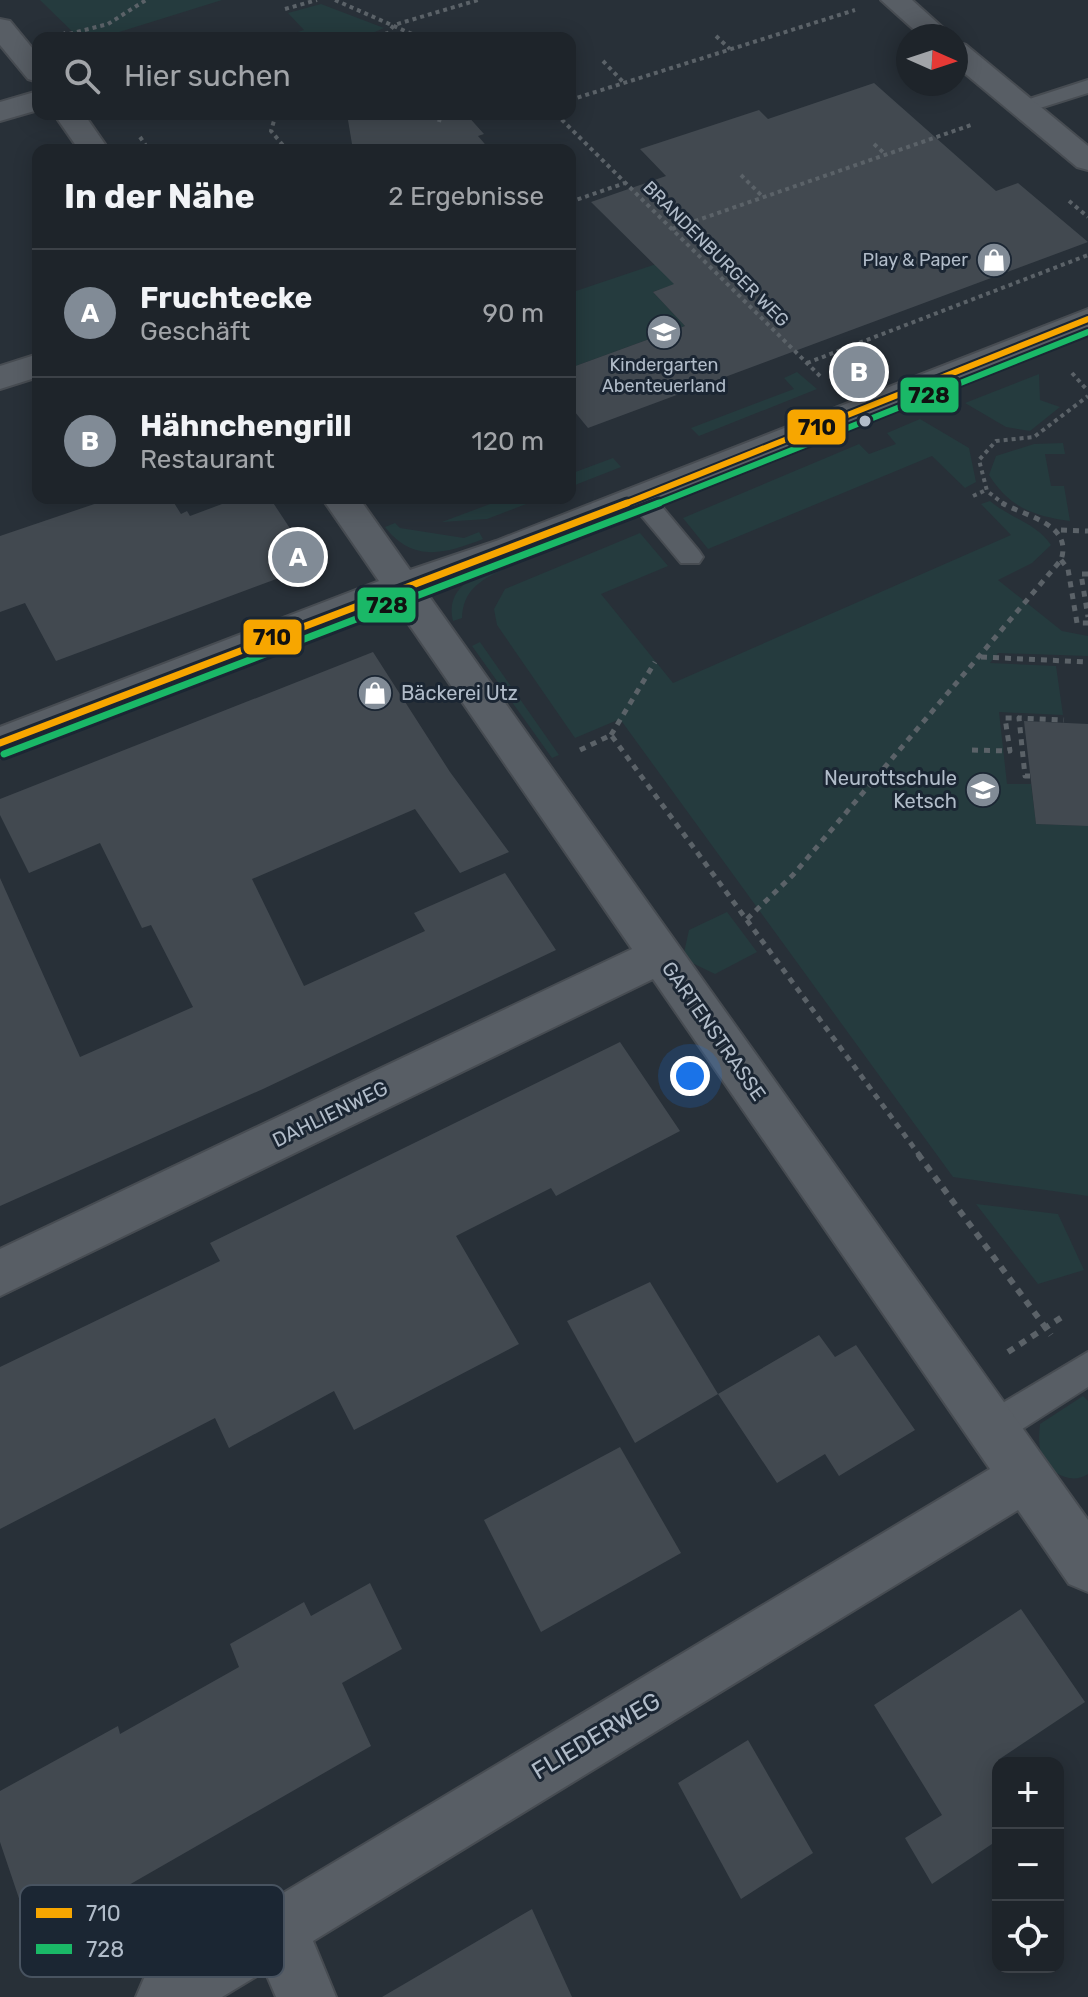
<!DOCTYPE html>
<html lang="de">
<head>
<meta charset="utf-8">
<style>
  :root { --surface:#1e242a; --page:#2b3036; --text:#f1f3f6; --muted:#a1a4a8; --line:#3c4147; --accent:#818b96 }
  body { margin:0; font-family:Rubik,sans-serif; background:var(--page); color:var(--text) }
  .controls { position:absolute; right:24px; bottom:24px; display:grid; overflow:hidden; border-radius:16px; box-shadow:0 4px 20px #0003 }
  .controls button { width:72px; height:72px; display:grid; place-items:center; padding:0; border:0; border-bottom:2px solid var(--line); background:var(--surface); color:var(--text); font:40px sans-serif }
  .compass { position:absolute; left:896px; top:24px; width:72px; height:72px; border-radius:50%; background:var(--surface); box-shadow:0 4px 20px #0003; rotate:93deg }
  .you { position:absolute; left:690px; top:1076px; width:28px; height:28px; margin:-20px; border:6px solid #fff; border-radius:50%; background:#1a73e8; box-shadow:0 0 0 12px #1a73e833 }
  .badge { display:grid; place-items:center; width:52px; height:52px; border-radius:50%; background:var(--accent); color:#fff; font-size:26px; font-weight:700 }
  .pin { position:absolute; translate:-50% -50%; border:4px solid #fff; box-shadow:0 2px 8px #0006 }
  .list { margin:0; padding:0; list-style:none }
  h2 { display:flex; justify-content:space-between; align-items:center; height:104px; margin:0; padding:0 32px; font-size:34px }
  h2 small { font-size:26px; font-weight:400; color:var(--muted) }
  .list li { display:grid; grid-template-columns:52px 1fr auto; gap:24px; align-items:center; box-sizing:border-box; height:128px; padding:0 32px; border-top:2px solid var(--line) }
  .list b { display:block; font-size:30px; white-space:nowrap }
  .list p { margin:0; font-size:26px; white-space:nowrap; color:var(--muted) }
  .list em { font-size:26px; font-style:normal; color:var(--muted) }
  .icon { flex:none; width:44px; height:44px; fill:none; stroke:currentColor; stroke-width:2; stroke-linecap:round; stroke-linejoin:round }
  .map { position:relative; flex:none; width:1088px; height:1997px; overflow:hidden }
  .search { position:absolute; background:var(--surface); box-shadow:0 4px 20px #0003; left:32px; top:32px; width:544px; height:88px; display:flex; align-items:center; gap:20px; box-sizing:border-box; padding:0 28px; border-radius:16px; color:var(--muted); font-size:30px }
  .panel { position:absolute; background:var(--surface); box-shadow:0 4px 20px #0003; left:32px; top:144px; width:544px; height:360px; border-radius:16px }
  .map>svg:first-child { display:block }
  .green { fill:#253b3e }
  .building { fill:#424950 }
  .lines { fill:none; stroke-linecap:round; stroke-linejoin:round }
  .lane-casing { stroke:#474c52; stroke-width:4 }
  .street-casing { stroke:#474c52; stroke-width:4 }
  .path-far2 { stroke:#5b6268; stroke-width:4; stroke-dasharray:4 4; stroke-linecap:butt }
  .path-far1 { stroke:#5b6268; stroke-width:5; stroke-dasharray:6 6; stroke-linecap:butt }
  .path { stroke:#5b6268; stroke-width:6; stroke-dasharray:7 7; stroke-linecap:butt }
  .lane { fill:#585e65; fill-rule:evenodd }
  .street { fill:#585e65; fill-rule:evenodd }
  .bus-1-far1-casing { stroke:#1b2633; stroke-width:10 }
  .bus-1-casing { stroke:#1b2633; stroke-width:13 }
  .bus-2-far1-casing { stroke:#1b2633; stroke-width:10 }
  .bus-2-casing { stroke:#1b2633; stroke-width:13 }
  .bus-1-far1 { stroke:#f7a600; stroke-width:6 }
  .bus-1 { stroke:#f7a600; stroke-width:7 }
  .bus-2-far1 { stroke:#1ab867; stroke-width:6 }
  .bus-2 { stroke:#1ab867; stroke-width:7 }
  .bus-dot { fill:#b1bcc9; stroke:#1b2633; stroke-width:3 }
  .labels { text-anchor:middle; stroke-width:6; stroke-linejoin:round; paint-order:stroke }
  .far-street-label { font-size:18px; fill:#b1bcc9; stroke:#1b2633 }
  .far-poi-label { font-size:18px; fill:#b1bcc9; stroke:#1b2633; text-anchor:end }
  .poi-label { font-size:20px; fill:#b1bcc9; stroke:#1b2633; text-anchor:start }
  .street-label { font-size:20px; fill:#b1bcc9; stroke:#1b2633 }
  .near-street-label { font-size:24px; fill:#b1bcc9; stroke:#1b2633 }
  .key { fill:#1b2633; stroke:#485360; stroke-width:2 }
  .key-label { font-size:22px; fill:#b1bcc9 }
  .line-badge { stroke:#1b2633; stroke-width:3 }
  .pale-badge-label { font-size:22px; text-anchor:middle; font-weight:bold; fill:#111 }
</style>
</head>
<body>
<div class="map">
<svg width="1088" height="1997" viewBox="0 0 1088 1997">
  <rect width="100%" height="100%" fill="#283038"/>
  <g class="green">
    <path d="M40 0H222L100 38H79Z"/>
    <path d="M321 4 384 28 361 38H279L304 30 288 13Z"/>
    <path d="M674 258 689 279 653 292 685 326 570 368V293Z"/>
    <path d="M797 372 817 389 699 436 691 428 794 389 784 378Z"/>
    <path d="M1039 374 1040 400 1060 407 1030 431 1006 427 965 403Z"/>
    <path d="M920 419 969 448 976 482 965 488 932 456 708 549 683 518 859 444 869 454 896 444 887 433Z"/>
    <path d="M1063 443 1065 454H1045L1051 486H1064L1070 521C1033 516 1009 507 989 475L996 456 1034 444Z"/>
    <path d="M613 458 621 467 570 487V474Z"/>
    <path d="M506 498H542L487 519 442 522Z"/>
    <path d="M990 501C1010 518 1036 523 1051 545L1032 563 998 580 1062 631 1088 636V656L998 653 990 663 1056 666 1063 715 999 712 1007 784H1031L1036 824 1088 826V1196L953 1177 620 719 575 738 497 625 494 609 505 589 640 533 668 566 601 594 673 683 1011 535 981 504Z"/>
    <path d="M395 523 400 528 464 538 479 532 483 539C445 554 413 563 385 527Z"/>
    <path d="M500 565 502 570C479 581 463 591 462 618L453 621C445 588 474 576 500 565Z"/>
    <path d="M480 642 559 755 552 758 472 646Z"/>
    <path d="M727 912 757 952 715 974 688 961 684 953 689 930Z"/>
    <path d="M976 1204 1058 1214 1084 1270 1038 1284Z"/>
    <path d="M1083 1396 1088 1401V1474C1072 1485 1051 1474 1043 1458 1038 1448 1039 1434 1040 1424Z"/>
  </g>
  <g class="building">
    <path d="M874 83 996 191 1018 183 1088 242 588 428 570 406V368L685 326 653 292 674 284 591 202 666 176 640 149 759 110 768 119Z"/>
    <path d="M347 114H466L484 134 478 136 490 150H353Z"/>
    <path d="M112 498H171L181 514 187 511 190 516 238 498H270L314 565 56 661 25 603 0 612V536Z"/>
    <path d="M373 652 450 772 509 852 460 873 415 809 252 879 304 986 425 931 414 913 505 873 556 950 263 1089 0 1206V878L80 1057 193 1007 151 925 142 928 100 843 29 873 0 815V799Z"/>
    <path d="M1024 721 1088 724V826L1036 824Z"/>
    <path d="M620 1042 680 1131 556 1196 551 1188 456 1236 519 1344 354 1430 334 1391 229 1448 215 1418 0 1529V1367L220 1261 210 1243Z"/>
    <path d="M650 1282 718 1394 635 1443 567 1321Z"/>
    <path d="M819 1335 835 1357 856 1345 915 1430 839 1476 825 1454 777 1483 718 1394Z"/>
    <path d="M620 1447 681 1553 541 1632 484 1520Z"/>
    <path d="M370 1583 402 1649 342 1683 371 1746 33 1940 0 1842V1791L118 1726 120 1734 239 1667 230 1644 304 1602 311 1616Z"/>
    <path d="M1021 1609 1085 1702 998 1760V1840L932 1884 905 1838 942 1815 874 1705Z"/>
    <path d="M748 1740 813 1853 741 1899 678 1783Z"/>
    <path d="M532 1909 572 1997H382Z"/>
  </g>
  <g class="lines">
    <g class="lane-casing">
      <g id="lane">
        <path d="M1088 80V93L1024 113 1014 107 1017 103Z"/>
        <path d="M639 488 648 490 699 551 703 557 699 563H681L630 502 627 496 630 490Z"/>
        <path d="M1088 1352V1387L1005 1440 993 1445 981 1440 976 1428 981 1416Z"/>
      </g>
    </g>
    <g class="street-casing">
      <g id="street">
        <path d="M881 0H912L952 36H921Z"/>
        <path d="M0 19 10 21 38 55V82L28 79 0 45Z"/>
        <path d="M956 42 966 45 1088 146V170L1077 167 956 66Z"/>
        <path d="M38 91V110L0 121V102Z"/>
        <path d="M54 114H84L109 150H79Z"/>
        <path d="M1088 309V331L522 559 426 592 1088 1520V1592L1069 1584 1018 1510 313 1941 336 1997H276L265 1971 222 1997H136L145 1976 990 1469 653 979 0 1296V1249L632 949 395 604 0 758V727L379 581 322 498H359L410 570 496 541Z"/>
        <path d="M38 354V377L0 389V366Z"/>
      </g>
    </g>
    <g class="path-far2">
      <path d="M335 0 421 38"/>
      <path d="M285 9 317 0"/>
      <path d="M63 32 65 35 108 24 146 0"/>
      <path d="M716 36 730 49"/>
      <path d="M370 38 388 33 394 25 478 0"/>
      <path d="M603 61 624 83"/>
      <path d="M570 100 855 10"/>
      <path d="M276 114 271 131 287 150"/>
      <path d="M556 114 822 378"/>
      <path d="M439 122 441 114"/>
      <path d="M140 137 149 150"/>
      <path d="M874 144 885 154"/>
      <path d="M741 175 763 197"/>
      <path d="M1069 201 1088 217"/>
      <path d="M570 202 625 183"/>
      <path d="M672 229 974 124"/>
      <path d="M807 363 1088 255"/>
      <path d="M1072 373 1088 391"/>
      <path d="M973 496 986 490"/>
      <path d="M1005 505 987 491 979 460 996 441 1034 437 1088 396"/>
    </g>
    <g class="path-far1">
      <path d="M1061 530 1088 531"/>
      <path d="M1061 560 1068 569 1077 623H1088"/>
      <path d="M1088 574H1081L1088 617"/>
      <path d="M981 657 1088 662"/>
      <path d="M611 735 655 662"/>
      <path d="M580 750 611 735 920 1156"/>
      <path d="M972 750 1010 751 1005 718H1019"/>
      <path d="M1030 776H1025L1019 718 1064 720"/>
      <path d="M747 919 793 875 1061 560C1073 524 1027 517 1002 503"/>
    </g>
    <g class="path">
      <path d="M918 1154 1051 1335"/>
      <path d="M1008 1352 1062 1317"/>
    </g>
    <use href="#lane" class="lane"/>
    <use href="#street" class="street"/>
    <g class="bus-1-far1-casing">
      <path id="bus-1-far1" d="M622 505 1088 319"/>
    </g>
    <g class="bus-1-casing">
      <path id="bus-1" d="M0 743 627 503"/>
    </g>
    <g class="bus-2-far1-casing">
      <path id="bus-2-far1" d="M654 505 1088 332"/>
    </g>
    <g class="bus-2-casing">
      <path id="bus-2" d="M4 754 659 503"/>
    </g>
    <use href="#bus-1-far1" class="bus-1-far1"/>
    <use href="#bus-1" class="bus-1"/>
    <use href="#bus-2-far1" class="bus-2-far1"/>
    <use href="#bus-2" class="bus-2"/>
  </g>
  <defs>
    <g id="shop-disc" transform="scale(1.8)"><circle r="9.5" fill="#818b96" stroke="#1b2633"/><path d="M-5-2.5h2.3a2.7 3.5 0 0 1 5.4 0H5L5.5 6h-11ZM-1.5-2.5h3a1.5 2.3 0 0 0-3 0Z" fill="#fff"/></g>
    <g id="school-disc" transform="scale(1.8)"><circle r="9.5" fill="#818b96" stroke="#1b2633"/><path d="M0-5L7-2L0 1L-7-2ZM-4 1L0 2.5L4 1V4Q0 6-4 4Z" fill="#fff"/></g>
  </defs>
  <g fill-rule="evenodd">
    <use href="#shop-disc" x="994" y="260"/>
    <use href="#school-disc" x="664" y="332"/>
    <use href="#shop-disc" x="375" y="693"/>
    <use href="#school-disc" x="983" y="790"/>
  </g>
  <circle class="bus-dot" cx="865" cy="421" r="7"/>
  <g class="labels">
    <g class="far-street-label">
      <text transform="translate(716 254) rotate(45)" y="6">BRANDENBURGER WEG</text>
    </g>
    <g class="far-poi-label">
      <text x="968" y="266">Play &amp; Paper</text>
      <text x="664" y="371" text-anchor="middle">Kindergarten<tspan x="664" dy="21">Abenteuerland</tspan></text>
    </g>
    <g class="poi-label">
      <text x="401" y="700">Bäckerei Utz</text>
      <text x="957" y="785" text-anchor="end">Neurottschule<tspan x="957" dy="23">Ketsch</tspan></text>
    </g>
    <g class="street-label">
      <text transform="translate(714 1031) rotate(55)" y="7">GARTENSTRASSE</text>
      <text transform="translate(330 1114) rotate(-26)" y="7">DAHLIENWEG</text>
    </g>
    <g class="near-street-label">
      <text transform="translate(596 1736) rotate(-31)" y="8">FLIEDERWEG</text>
    </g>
  </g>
  <rect x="20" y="1885" width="264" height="92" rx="12" class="key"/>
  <rect x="36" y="1908" width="36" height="10" fill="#f7a600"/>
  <rect x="36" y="1944" width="36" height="10" fill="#1ab867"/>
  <g class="key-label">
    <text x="86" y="1921">710</text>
    <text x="86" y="1957">728</text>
  </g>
  <g class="line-badge">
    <rect x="899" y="376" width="61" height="38" rx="8" fill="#1ab867"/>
    <rect x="786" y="408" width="61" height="38" rx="8" fill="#f7a600"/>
    <rect x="356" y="586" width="61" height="38" rx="8" fill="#1ab867"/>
    <rect x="242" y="618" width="61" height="38" rx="8" fill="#f7a600"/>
  </g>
  <g class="pale-badge-label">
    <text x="929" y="403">728</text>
    <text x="817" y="435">710</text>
    <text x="387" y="613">728</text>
    <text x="272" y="645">710</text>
  </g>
</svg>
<div class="controls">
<button>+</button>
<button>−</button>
<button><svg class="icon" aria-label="locate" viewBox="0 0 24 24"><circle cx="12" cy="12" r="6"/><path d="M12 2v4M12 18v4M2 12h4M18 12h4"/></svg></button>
</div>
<svg class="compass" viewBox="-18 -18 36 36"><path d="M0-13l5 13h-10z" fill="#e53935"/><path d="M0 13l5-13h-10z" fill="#a1a4a8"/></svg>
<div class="you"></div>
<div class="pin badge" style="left:298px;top:557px">A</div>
<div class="pin badge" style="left:859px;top:372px">B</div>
<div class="search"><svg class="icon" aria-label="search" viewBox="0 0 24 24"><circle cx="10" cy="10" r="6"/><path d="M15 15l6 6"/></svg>Hier suchen</div>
<section class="panel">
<h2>In der Nähe<small>2 Ergebnisse</small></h2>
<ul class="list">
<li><span class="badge">A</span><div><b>Fruchtecke</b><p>Geschäft</p></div><em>90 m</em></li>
<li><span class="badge">B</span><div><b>Hähnchengrill</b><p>Restaurant</p></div><em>120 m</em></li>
</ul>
</section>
</div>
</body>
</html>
